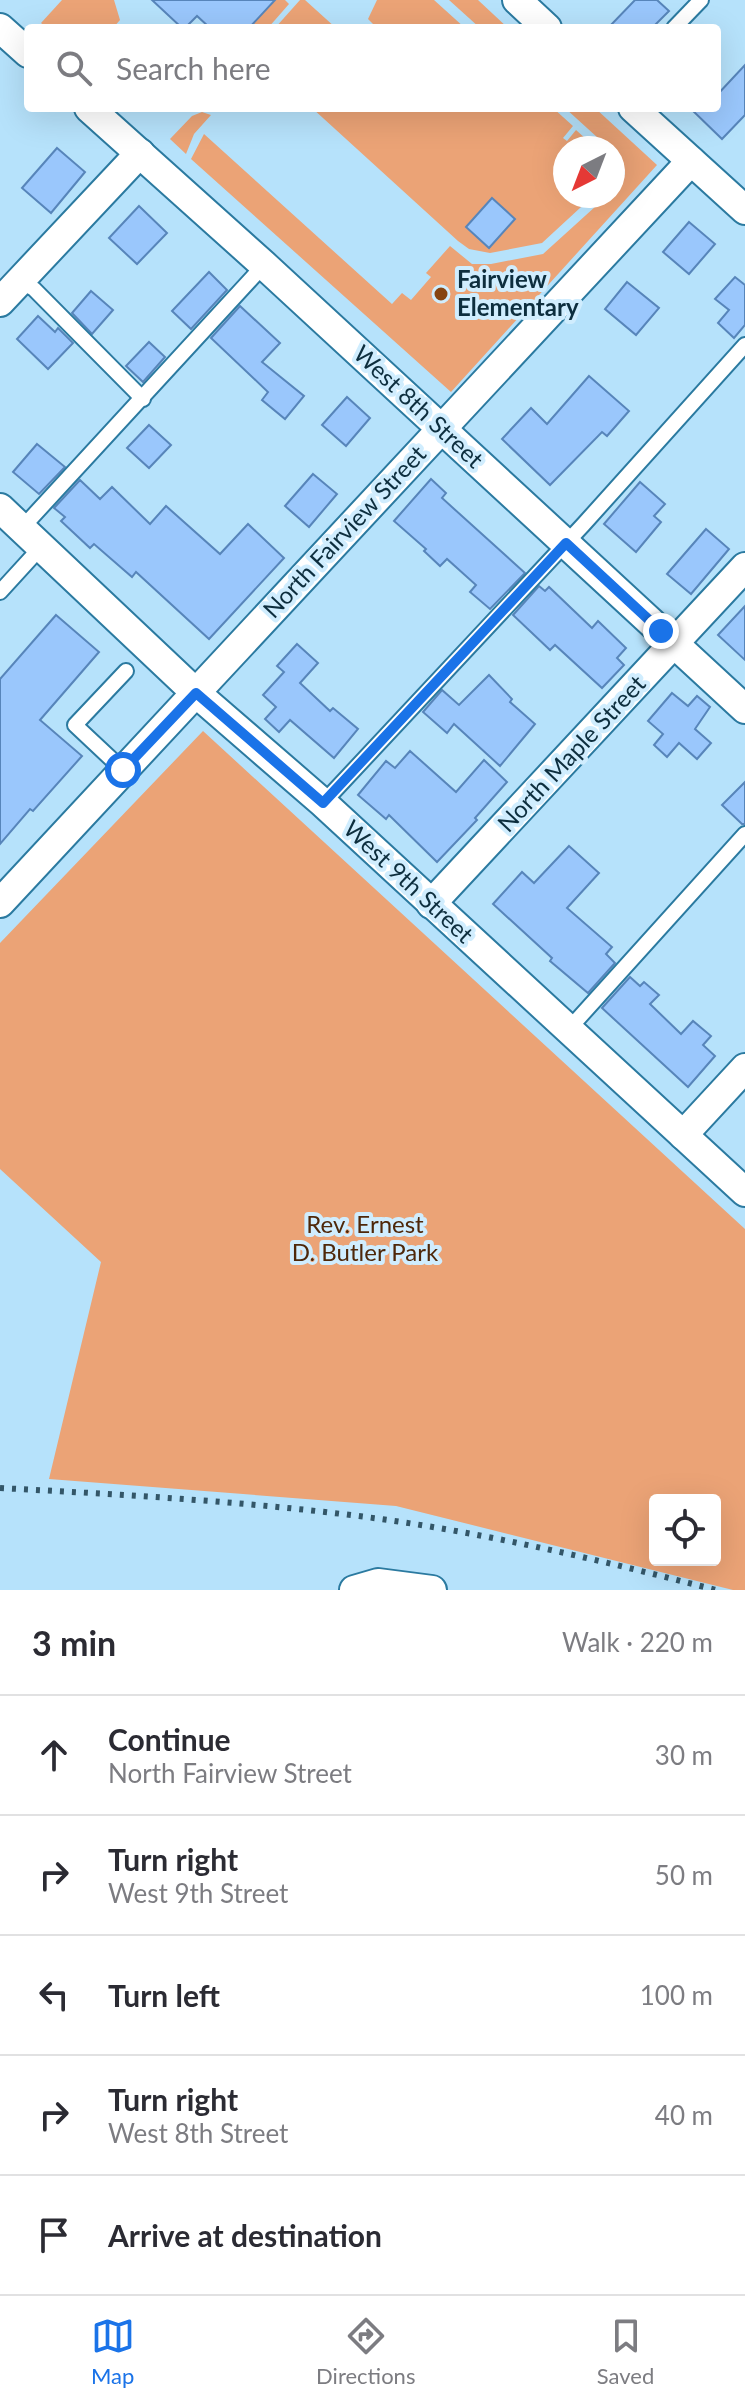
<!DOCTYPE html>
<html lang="en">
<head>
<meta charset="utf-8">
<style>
  :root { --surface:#fff; --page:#f2f2f3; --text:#2b2b33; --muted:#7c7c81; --line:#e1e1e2; --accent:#1a73e8 }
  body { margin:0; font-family:Lato,sans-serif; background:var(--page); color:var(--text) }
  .controls { position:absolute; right:24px; bottom:24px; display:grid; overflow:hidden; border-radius:8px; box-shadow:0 8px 32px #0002 }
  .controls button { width:72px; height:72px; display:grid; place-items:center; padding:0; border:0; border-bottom:2px solid var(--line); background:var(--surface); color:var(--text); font:40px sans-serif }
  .compass { position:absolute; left:553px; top:136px; width:72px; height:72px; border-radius:50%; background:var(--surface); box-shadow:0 8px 32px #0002; rotate:222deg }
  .stop { position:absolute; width:24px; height:24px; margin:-18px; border:6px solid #1a73e8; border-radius:50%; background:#fff }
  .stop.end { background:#1a73e8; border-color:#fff; box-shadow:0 2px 8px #0008 }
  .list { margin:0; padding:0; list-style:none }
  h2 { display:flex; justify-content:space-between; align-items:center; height:104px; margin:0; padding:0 32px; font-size:34px }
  h2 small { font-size:26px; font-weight:400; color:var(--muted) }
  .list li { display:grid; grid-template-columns:52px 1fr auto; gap:24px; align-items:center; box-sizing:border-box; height:120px; padding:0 32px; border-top:2px solid var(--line) }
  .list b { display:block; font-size:30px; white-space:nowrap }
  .list p { margin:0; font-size:26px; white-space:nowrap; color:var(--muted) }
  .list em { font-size:26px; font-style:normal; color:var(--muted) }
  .icon { flex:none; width:44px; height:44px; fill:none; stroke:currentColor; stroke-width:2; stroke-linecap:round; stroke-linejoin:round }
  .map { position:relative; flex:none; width:745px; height:1590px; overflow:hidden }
  .search { position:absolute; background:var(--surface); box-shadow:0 8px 32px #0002; left:24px; right:24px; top:24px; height:88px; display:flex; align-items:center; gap:20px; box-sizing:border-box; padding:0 28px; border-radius:8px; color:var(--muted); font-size:30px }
  .sheet { height:704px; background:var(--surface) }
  nav { display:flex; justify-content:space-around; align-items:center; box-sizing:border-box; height:112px; border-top:2px solid var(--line); background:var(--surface); font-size:22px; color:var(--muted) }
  nav a { display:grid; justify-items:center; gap:4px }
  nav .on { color:var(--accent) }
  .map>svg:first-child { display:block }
  .green { fill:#eba376; fill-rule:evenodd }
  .building { fill:#9ac7fc; stroke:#5785ba; stroke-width:2 }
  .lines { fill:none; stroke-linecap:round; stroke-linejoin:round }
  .lane-casing { stroke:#2b7aa0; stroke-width:18 }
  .street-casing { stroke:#2b7aa0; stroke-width:32 }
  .lane { stroke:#fff; stroke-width:14 }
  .street { stroke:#fff; stroke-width:28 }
  .rail { stroke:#335668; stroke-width:6; stroke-dasharray:4 8; stroke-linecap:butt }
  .route { stroke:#1a73e8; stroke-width:10 }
  .poi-dot { fill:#864411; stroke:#d0edfe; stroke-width:3 }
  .labels { text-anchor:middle; stroke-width:8; stroke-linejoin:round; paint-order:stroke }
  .poi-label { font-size:24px; font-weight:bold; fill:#0d2e3e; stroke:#d0edfe; text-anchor:start }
  .street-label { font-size:24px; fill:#0d2e3e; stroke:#d0edfe }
  .park-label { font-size:24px; fill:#4e2709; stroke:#d0edfe }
</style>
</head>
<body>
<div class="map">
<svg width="745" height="1590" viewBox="0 0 745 1590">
  <rect width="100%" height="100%" fill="#b6e2fb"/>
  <g class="green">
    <path d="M62 0H114L120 20 113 28H47L41 23Z"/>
    <path d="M275 0H285L289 4 268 28H249Z"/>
    <path d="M300 0H305L336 28H275Z"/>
    <path d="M377 0H434L465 28H377L368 19Z"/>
    <path d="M449 0H478L508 28H480Z"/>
    <path d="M312 108H553L573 126 563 138 567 141 576 130 596 148H565V196H593L542 243 490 253 469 249 458 241ZM492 199 515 219 489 247Z"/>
    <path d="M565 108H595L657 165 451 392 191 159 204 134 392 304 402 293 411 300 431 277 426 273 450 246 472 264H491L543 254 607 196H613V190L625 174 622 160 613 152V148H609Z"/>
    <path d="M202 112 211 115 194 134 186 154 170 139 192 116Z"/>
    <path d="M203 731 745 1229V1590H733L396 1506 49 1479 101 1262 0 1169V943ZM655 1500H715V1560H655Z"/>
  </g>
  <g class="building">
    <path d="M152 0H275L249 28H210L197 16 185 28H182Z"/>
    <path d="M635 0H657L669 11 652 28H608Z"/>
    <path d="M745 65V115L722 139 690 108H717V95Z"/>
    <path d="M57 148 85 172 51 213 22 188Z"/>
    <path d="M492 198 515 219 489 248 466 227Z"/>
    <path d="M139 206 167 233 137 264 109 238Z"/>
    <path d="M689 222 715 244 689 274 663 252Z"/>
    <path d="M209 272 227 290 191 329 172 311Z"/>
    <path d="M735 277 745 285V325L734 338 718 323 729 310 715 299Z"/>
    <path d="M627 282 659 308 636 335 605 309Z"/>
    <path d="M91 291 113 310 92 334 72 313Z"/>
    <path d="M240 306 280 343 262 362 304 396 285 419 262 400 268 392 211 338Z"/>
    <path d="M38 316 55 332 58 328 73 343 48 369 17 339Z"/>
    <path d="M149 342 165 357 143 382 126 366Z"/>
    <path d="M589 376 629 411 607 436 602 432 550 485 502 439 531 408 547 424Z"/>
    <path d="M347 397 370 418 346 446 322 425Z"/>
    <path d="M149 425 171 445 149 468 127 448Z"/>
    <path d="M37 444 65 467 39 494 13 472Z"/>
    <path d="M313 474 337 494 309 527 285 506Z"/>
    <path d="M431 479 446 493 442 498 525 573 490 609 470 592 476 585 447 559 440 566 424 551 426 549 394 521Z"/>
    <path d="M80 480 100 499 112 487 150 524 166 506 220 554 248 524 284 558 209 639 136 572 132 577 94 544 90 548 61 521 65 517 54 508Z"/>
    <path d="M640 482 665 504 654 516 661 522 636 552 604 524Z"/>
    <path d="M706 529 729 549 691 594 667 574Z"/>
    <path d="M539 586 545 591 549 587 592 628 598 621 626 648 617 658 624 665 602 688 555 645 550 650 513 615Z"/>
    <path d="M745 606V660L718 635Z"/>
    <path d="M56 615 99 652 40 720 82 756 33 811 30 809 0 844V679Z"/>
    <path d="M297 644 318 663 300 683 330 711 333 708 358 729 334 758 290 720 279 732 265 719 276 707 263 695 284 672 277 666Z"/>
    <path d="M489 675 512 699 510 702 535 724 500 766 454 724 447 733 423 712 442 690 459 705Z"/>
    <path d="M672 693 688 706 697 696 710 707 695 729 711 743 697 759 679 743 667 757 654 745 663 734 648 721Z"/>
    <path d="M410 751 456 792 484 760 507 782 475 818 477 820 437 862 389 815 386 819 358 795 386 761 395 768Z"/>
    <path d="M745 782V824H742L722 805Z"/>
    <path d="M569 846 599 873 567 908 612 947 606 954 615 963 588 993 550 961 552 958 493 904 522 872 534 883Z"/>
    <path d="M630 977 640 986 644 982 659 995 650 1004 681 1034 693 1021 711 1036 703 1045 715 1056 688 1087 602 1008Z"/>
  </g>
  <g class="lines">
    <g class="lane-casing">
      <g id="lane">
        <path d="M674 28 701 0"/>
        <path d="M20 281 34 289 143 399"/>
        <path d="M22 528 264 265"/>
        <path d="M0 592 42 546"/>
        <path d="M123 770 75 725 126 671"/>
        <path d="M323 803 583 525 745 345"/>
        <path d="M568 1030 745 834"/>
      </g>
    </g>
    <g class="street-casing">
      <g id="street">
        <path d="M517 0 547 28"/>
        <path d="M0 28 28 53"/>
        <path d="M89 108 264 265 745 709"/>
        <path d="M633 108 745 210"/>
        <path d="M0 302 140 153"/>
        <path d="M0 508 196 693 323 803 745 1192"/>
        <path d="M0 903 691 161"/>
        <path d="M431 904 745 567"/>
        <path d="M683 1135 745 1068"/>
        <path d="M354 1590 378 1583 432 1590"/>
      </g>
    </g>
    <use href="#lane" class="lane"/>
    <use href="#street" class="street"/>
    <path class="rail" d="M0 1488C130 1495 260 1502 388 1520 499 1536 608 1562 716 1590"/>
  </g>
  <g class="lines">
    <path class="route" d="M123 770 196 693 323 803 566 543 661 631"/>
  </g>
  <circle class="poi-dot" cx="441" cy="294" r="8"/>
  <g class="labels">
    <g class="poi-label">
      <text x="457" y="288">Fairview<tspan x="457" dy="28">Elementary</tspan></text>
    </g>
    <g class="street-label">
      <text transform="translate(418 407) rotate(43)" y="8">West 8th Street</text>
      <text transform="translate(345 532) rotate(-47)" y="8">North Fairview Street</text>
      <text transform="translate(572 754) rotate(-47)" y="8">North Maple Street</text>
      <text transform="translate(408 882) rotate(43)" y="8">West 9th Street</text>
    </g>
    <g class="park-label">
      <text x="365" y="1233">Rev. Ernest<tspan x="365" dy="28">D. Butler Park</tspan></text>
    </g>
  </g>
</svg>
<div class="controls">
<button><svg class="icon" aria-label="locate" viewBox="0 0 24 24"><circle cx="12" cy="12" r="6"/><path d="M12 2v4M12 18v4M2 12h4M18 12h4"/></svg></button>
</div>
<svg class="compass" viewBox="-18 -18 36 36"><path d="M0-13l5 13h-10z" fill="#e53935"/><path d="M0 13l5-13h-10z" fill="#7c7c81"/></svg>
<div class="stop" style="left:123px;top:770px"></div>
<div class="stop end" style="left:661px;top:631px"></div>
<div class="search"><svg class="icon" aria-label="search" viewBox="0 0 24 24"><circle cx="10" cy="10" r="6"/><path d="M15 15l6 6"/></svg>Search here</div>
</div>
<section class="sheet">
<h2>3 min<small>Walk · 220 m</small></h2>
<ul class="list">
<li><svg class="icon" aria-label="ahead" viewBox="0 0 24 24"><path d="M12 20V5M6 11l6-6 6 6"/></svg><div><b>Continue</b><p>North Fairview Street</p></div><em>30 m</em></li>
<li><svg class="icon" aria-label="right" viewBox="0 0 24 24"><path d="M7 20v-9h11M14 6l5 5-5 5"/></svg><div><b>Turn right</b><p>West 9th Street</p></div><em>50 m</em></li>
<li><svg class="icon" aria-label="left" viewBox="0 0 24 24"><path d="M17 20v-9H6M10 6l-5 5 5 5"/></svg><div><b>Turn left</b></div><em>100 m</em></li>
<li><svg class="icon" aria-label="right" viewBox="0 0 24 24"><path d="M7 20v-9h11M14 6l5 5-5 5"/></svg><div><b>Turn right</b><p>West 8th Street</p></div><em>40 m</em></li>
<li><svg class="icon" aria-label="arrive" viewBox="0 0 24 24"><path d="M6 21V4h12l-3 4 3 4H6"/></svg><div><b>Arrive at destination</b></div></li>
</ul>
</section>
<nav>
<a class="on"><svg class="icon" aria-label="map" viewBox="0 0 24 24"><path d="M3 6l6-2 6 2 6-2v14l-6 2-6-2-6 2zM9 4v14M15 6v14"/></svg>Map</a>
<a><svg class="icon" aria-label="directions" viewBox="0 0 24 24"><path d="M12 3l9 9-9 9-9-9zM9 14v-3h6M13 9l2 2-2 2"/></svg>Directions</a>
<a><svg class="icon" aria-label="saved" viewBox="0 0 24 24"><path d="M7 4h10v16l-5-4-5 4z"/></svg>Saved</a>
</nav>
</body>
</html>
